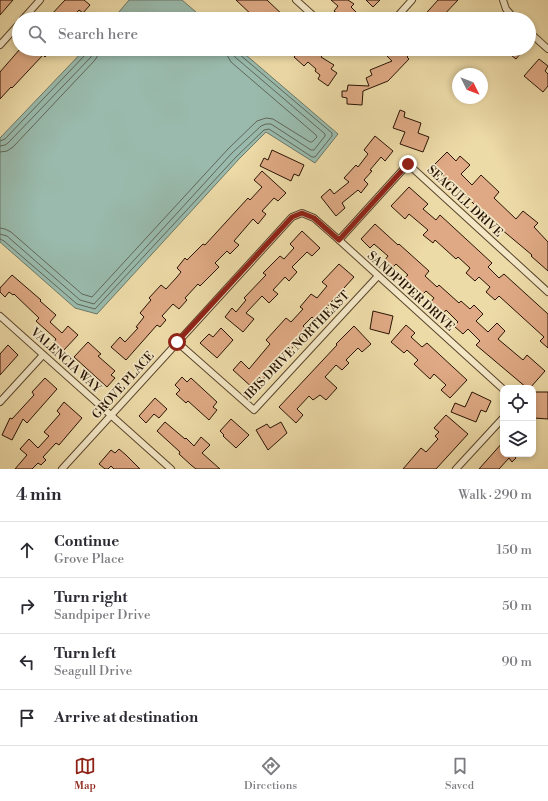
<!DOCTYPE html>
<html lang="en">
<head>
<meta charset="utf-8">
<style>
  :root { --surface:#fff; --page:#f2f2f3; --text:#2b2b33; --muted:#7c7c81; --line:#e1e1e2; --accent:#8f2418 }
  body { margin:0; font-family:"Libre Bodoni",serif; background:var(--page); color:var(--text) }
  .controls { position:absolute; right:12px; bottom:12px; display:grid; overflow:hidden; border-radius:8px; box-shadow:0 2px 6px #0003 }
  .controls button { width:36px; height:36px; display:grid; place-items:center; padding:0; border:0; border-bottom:1px solid var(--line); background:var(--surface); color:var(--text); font:20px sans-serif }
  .compass { position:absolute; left:452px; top:68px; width:36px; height:36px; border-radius:50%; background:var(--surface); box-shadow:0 2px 6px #0003; rotate:132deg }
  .stop { position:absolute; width:12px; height:12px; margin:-9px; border:3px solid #8f2418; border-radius:50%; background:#fff }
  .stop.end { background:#8f2418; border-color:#fff; box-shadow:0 1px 4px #0008 }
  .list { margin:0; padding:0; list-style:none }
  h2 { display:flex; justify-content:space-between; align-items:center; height:52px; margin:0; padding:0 16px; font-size:17px }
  h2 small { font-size:13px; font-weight:400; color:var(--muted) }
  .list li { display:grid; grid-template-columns:26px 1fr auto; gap:12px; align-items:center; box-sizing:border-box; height:56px; padding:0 16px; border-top:1px solid var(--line) }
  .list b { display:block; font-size:15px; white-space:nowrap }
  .list p { margin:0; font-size:13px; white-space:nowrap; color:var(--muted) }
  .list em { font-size:13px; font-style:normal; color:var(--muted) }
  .icon { flex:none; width:22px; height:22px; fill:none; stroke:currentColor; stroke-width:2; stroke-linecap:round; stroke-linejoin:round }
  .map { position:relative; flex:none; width:548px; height:469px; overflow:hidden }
  .search { position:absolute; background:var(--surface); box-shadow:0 2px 6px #0003; left:12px; right:12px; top:12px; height:44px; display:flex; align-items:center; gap:10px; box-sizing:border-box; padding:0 14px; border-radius:22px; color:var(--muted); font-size:15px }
  .sheet { height:276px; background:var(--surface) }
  nav { display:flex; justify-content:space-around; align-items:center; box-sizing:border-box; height:56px; border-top:1px solid var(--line); background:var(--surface); font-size:11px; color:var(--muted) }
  nav a { display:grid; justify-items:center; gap:2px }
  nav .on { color:var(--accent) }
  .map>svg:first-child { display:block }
  .water { fill:#99baac; stroke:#6c7768 }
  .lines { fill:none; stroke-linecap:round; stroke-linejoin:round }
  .shore { stroke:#616658; stroke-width:1 }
  .building { fill:#dea984; stroke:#291303 }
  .street-casing { stroke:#5a452c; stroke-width:8 }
  .street { stroke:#f3e7c6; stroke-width:6 }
  .route { stroke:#8f2418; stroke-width:5 }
  .labels { text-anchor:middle; stroke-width:3.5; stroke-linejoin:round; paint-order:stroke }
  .street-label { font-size:12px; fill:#291303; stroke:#f3e7c6 }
</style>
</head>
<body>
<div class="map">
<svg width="548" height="469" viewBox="0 0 548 469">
  <rect width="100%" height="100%" fill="#ecdaa7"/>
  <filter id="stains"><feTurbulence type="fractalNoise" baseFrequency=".005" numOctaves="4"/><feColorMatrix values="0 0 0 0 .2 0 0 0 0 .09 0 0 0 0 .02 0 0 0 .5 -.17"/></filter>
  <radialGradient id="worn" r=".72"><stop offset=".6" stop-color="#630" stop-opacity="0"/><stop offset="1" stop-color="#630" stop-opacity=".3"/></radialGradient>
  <g class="water">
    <path d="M129 0H182L204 19H113Z"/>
    <path d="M85 49H239L338 134 315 163 266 132 239 159 97 314 75 308 0 242V138Z"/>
  </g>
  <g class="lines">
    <g class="shore">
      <path d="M0 141 5 139 87 53 88 49"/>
      <path d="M0 146 5 145 8 143 91 57 93 49"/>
      <path d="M0 152 7 151 13 147 95 60 98 55 99 49"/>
      <path d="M0 228 5 229 11 232 82 294 92 297 228 149 257 121 266 118 273 119 310 142H312L317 137 316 135 231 62 227 55 226 49"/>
      <path d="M0 234 7 236 80 300 94 304 232 153 261 126 266 124H271L311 150H314L325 136V134L235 57 232 53V49"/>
      <path d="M0 239 4 241 77 304 95 309 236 157 264 130 269 129 312 157H315L332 136V133L239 54 237 49"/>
    </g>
  </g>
  <g class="building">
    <path d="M0 0H13L0 15Z"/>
    <path d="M65 0H84L90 5 83 13 79 10 71 19H55L51 15Z"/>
    <path d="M236 0H267L287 19H256Z"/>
    <path d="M331 0H348L354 4 351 7 363 19H345L334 11 338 6Z"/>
    <path d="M366 0H380L373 7Z"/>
    <path d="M438 0H458L440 19H421Z"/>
    <path d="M20 49H53L45 57 43 55 12 88 11 87 0 99V72Z"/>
    <path d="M293 49H312L316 53 321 49 325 53 321 57 334 65 331 69 337 73 328 86 318 79 320 75 315 71 316 69 308 62 304 66 294 57 298 53Z"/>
    <path d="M394 49H414L407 57 409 59 388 81 363 91 362 105 347 104V98L342 97V91H347L348 85 369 86 366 78 372 75 370 70 392 61 387 56Z"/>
    <path d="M503 49H524L516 59Z"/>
    <path d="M539 59 548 66 545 71 548 74V86L543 92 524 76Z"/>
    <path d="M400 110 405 112 404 117 421 123 418 133 429 137 423 152 400 144 405 132 393 128Z"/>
    <path d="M375 136 393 151 385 161 381 157 370 170 372 171 364 180 368 184 361 193 358 190 342 203 345 208 336 216 321 197 330 189 334 194 349 182 344 178 356 165 358 167 368 154 364 150Z"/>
    <path d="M272 150 304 165 299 176 294 174 291 181 260 166 264 158 268 160Z"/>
    <path d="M447 152 456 161 460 156 470 165 461 174 472 185 481 175 499 192 494 198 516 219 523 211 538 223 534 227 548 242V271L531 256 532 255 501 229 433 166Z"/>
    <path d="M262 171 286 193 278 201 274 198 262 211 266 214 258 224 253 219 234 241 239 245 230 254 227 251 215 263 219 267 200 286 198 284 185 298 187 300 179 309 173 304 162 316 166 320 160 327 157 325 126 360 111 347 120 337 125 342 138 328 136 327 144 317 140 313 151 300 149 298 161 285 166 289 177 277 181 272 177 268 185 258 187 260 203 244 205 245 248 198 250 200 262 187 254 180Z"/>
    <path d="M409 187 428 204 423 209 436 220 440 215 492 263 488 267 499 278 504 274 548 314V348L540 341 544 337 499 296 495 300 486 292 490 287 479 277 475 281 466 273 470 268 458 257 456 259 435 240 433 243 423 235 428 230 409 214 405 219 391 206Z"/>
    <path d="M375 224 398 245 399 244 429 271 425 276 437 287 439 285 459 303 461 301 470 309 474 305 483 314 476 321 488 332 497 323 505 331 498 339 523 360 527 355 545 371 530 388H527L476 345 480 341 468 329 463 334 454 326 458 322 446 310 443 314 430 303 434 298 426 291 421 296 403 279 408 275 396 264 392 268 384 261 388 256 374 244 370 248 361 239Z"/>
    <path d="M302 231 320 248 312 256 307 252 292 267 297 272 289 281 285 277 273 290 278 294 269 303 262 296 246 313 254 319 243 332 225 317 232 308 236 312 246 300 244 298 266 275 263 273 280 256 284 259 294 248 290 244Z"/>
    <path d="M339 264 354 277 315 320 312 317 303 326 308 331 254 389 233 370 241 361 249 369 270 344 266 340 286 318 291 322 303 309 300 307 311 294 317 298 327 286 322 282Z"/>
    <path d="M12 275 41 300 40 301 56 315 50 322 62 333 68 326 78 335 63 351 54 342 56 339 36 321 39 318 14 294 13 295 9 292 5 297 0 292V288Z"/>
    <path d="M373 311 393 316 389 334 370 329Z"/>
    <path d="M406 325 415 333 411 337 422 347 427 343 467 380 450 398 441 390 446 385 434 374 430 379 414 364 418 360 407 350 404 353 391 342Z"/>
    <path d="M354 326 371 344 362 352 358 348 346 360 349 363 342 370 336 365 325 377 337 388 326 400 320 395 313 400 309 396 297 409 303 415 296 423 279 407 337 345 336 344Z"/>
    <path d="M221 328 233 340 217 358 200 343 209 334 213 337Z"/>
    <path d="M88 342 101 354 98 356 115 371 111 375 115 378 107 387 74 357Z"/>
    <path d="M8 345 18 355 0 375V354Z"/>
    <path d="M182 377 187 382 191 378 217 402 213 407 217 410 209 420 188 401 186 403 176 394 180 390 175 385Z"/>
    <path d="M45 378 57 389 27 423 23 419 12 440 2 435 10 418 12 419 34 395 32 392Z"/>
    <path d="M472 392 491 401 486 412 481 410 476 422 451 412 455 403 465 407Z"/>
    <path d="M534 392H548V419L534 418Z"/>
    <path d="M155 398 167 409 159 418 154 414 146 423 139 416Z"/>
    <path d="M64 402 82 418 59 445 56 443 43 457 46 460 41 465 38 463 32 469H15L27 455 20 449 29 439 38 448 49 436 44 432 60 414 57 411Z"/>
    <path d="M446 415 468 434 436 469H403L421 448 426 452 438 439 435 436 439 432 434 428Z"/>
    <path d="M231 419 249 435 236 448 223 436 224 435 220 431Z"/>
    <path d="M165 422 185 439 186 438 194 446 201 437 210 445 202 453 220 469H196L191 465 179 454 180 452 157 431Z"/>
    <path d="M281 422 287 433 268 450 256 430 267 424 270 428Z"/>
    <path d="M503 442V454H513L516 458 512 462 509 458 499 469H479Z"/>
    <path d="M119 449 126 455 140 469H114L111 466 108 469H105L99 464 111 450 115 453Z"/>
  </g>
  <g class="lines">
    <g class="street-casing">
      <g id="street">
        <path d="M296 0 317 19"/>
        <path d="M503 0 506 9 515 19"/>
        <path d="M23 19 40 0"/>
        <path d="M395 19 412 0"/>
        <path d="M529 32 548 49"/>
        <path d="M0 45 19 24"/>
        <path d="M353 49 357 51 364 49"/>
        <path d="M339 240 408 164 548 292"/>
        <path d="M0 316 171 469"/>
        <path d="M177 342 254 410 378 276"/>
        <path d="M0 402 43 355"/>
        <path d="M62 469 292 217 302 213 314 218 339 240 503 389"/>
        <path d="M456 469 503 418"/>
      </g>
    </g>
    <use href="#street" class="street"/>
  </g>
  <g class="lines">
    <path class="route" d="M177 342 292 217 302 213 314 218 339 240 408 164"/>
  </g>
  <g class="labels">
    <g class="street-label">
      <text transform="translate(465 201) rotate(43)" y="4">SEAGULL DRIVE</text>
      <text transform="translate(411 291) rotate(42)" y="4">SANDPIPER DRIVE</text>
      <text transform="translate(297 345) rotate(-46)" y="4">IBIS DRIVE NORTHEAST</text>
      <text transform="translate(66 360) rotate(42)" y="4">VALENCIA WAY</text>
      <text transform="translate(123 385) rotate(-48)" y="4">GROVE PLACE</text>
    </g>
  </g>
  <rect width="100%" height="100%" filter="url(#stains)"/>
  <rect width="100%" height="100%" fill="url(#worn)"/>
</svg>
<div class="controls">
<button><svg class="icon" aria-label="locate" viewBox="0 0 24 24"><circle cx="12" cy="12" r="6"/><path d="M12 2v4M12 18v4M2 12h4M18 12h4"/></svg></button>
<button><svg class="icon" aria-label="layers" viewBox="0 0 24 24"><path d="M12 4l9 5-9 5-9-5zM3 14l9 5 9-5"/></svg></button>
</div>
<svg class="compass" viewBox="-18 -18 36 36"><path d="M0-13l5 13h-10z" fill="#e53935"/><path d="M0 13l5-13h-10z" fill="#7c7c81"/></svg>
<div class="stop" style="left:177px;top:342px"></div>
<div class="stop end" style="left:408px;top:164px"></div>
<div class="search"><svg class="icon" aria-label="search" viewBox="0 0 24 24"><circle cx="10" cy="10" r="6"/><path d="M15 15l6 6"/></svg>Search here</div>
</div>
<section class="sheet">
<h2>4 min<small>Walk · 290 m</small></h2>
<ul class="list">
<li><svg class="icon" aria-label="ahead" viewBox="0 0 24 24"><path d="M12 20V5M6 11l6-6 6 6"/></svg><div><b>Continue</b><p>Grove Place</p></div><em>150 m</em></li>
<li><svg class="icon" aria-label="right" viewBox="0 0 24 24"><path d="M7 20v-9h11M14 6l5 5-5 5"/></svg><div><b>Turn right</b><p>Sandpiper Drive</p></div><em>50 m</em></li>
<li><svg class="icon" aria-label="left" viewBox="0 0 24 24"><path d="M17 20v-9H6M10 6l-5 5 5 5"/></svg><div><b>Turn left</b><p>Seagull Drive</p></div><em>90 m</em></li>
<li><svg class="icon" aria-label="arrive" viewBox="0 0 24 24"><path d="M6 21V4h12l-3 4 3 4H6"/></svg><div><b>Arrive at destination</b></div></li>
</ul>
</section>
<nav>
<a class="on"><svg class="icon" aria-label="map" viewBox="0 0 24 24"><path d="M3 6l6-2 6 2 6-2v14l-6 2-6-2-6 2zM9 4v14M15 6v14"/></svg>Map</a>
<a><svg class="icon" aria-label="directions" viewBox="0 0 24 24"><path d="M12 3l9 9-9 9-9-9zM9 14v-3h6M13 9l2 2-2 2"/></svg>Directions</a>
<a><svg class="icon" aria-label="saved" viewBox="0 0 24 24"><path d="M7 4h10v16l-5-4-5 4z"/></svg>Saved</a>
</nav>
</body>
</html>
